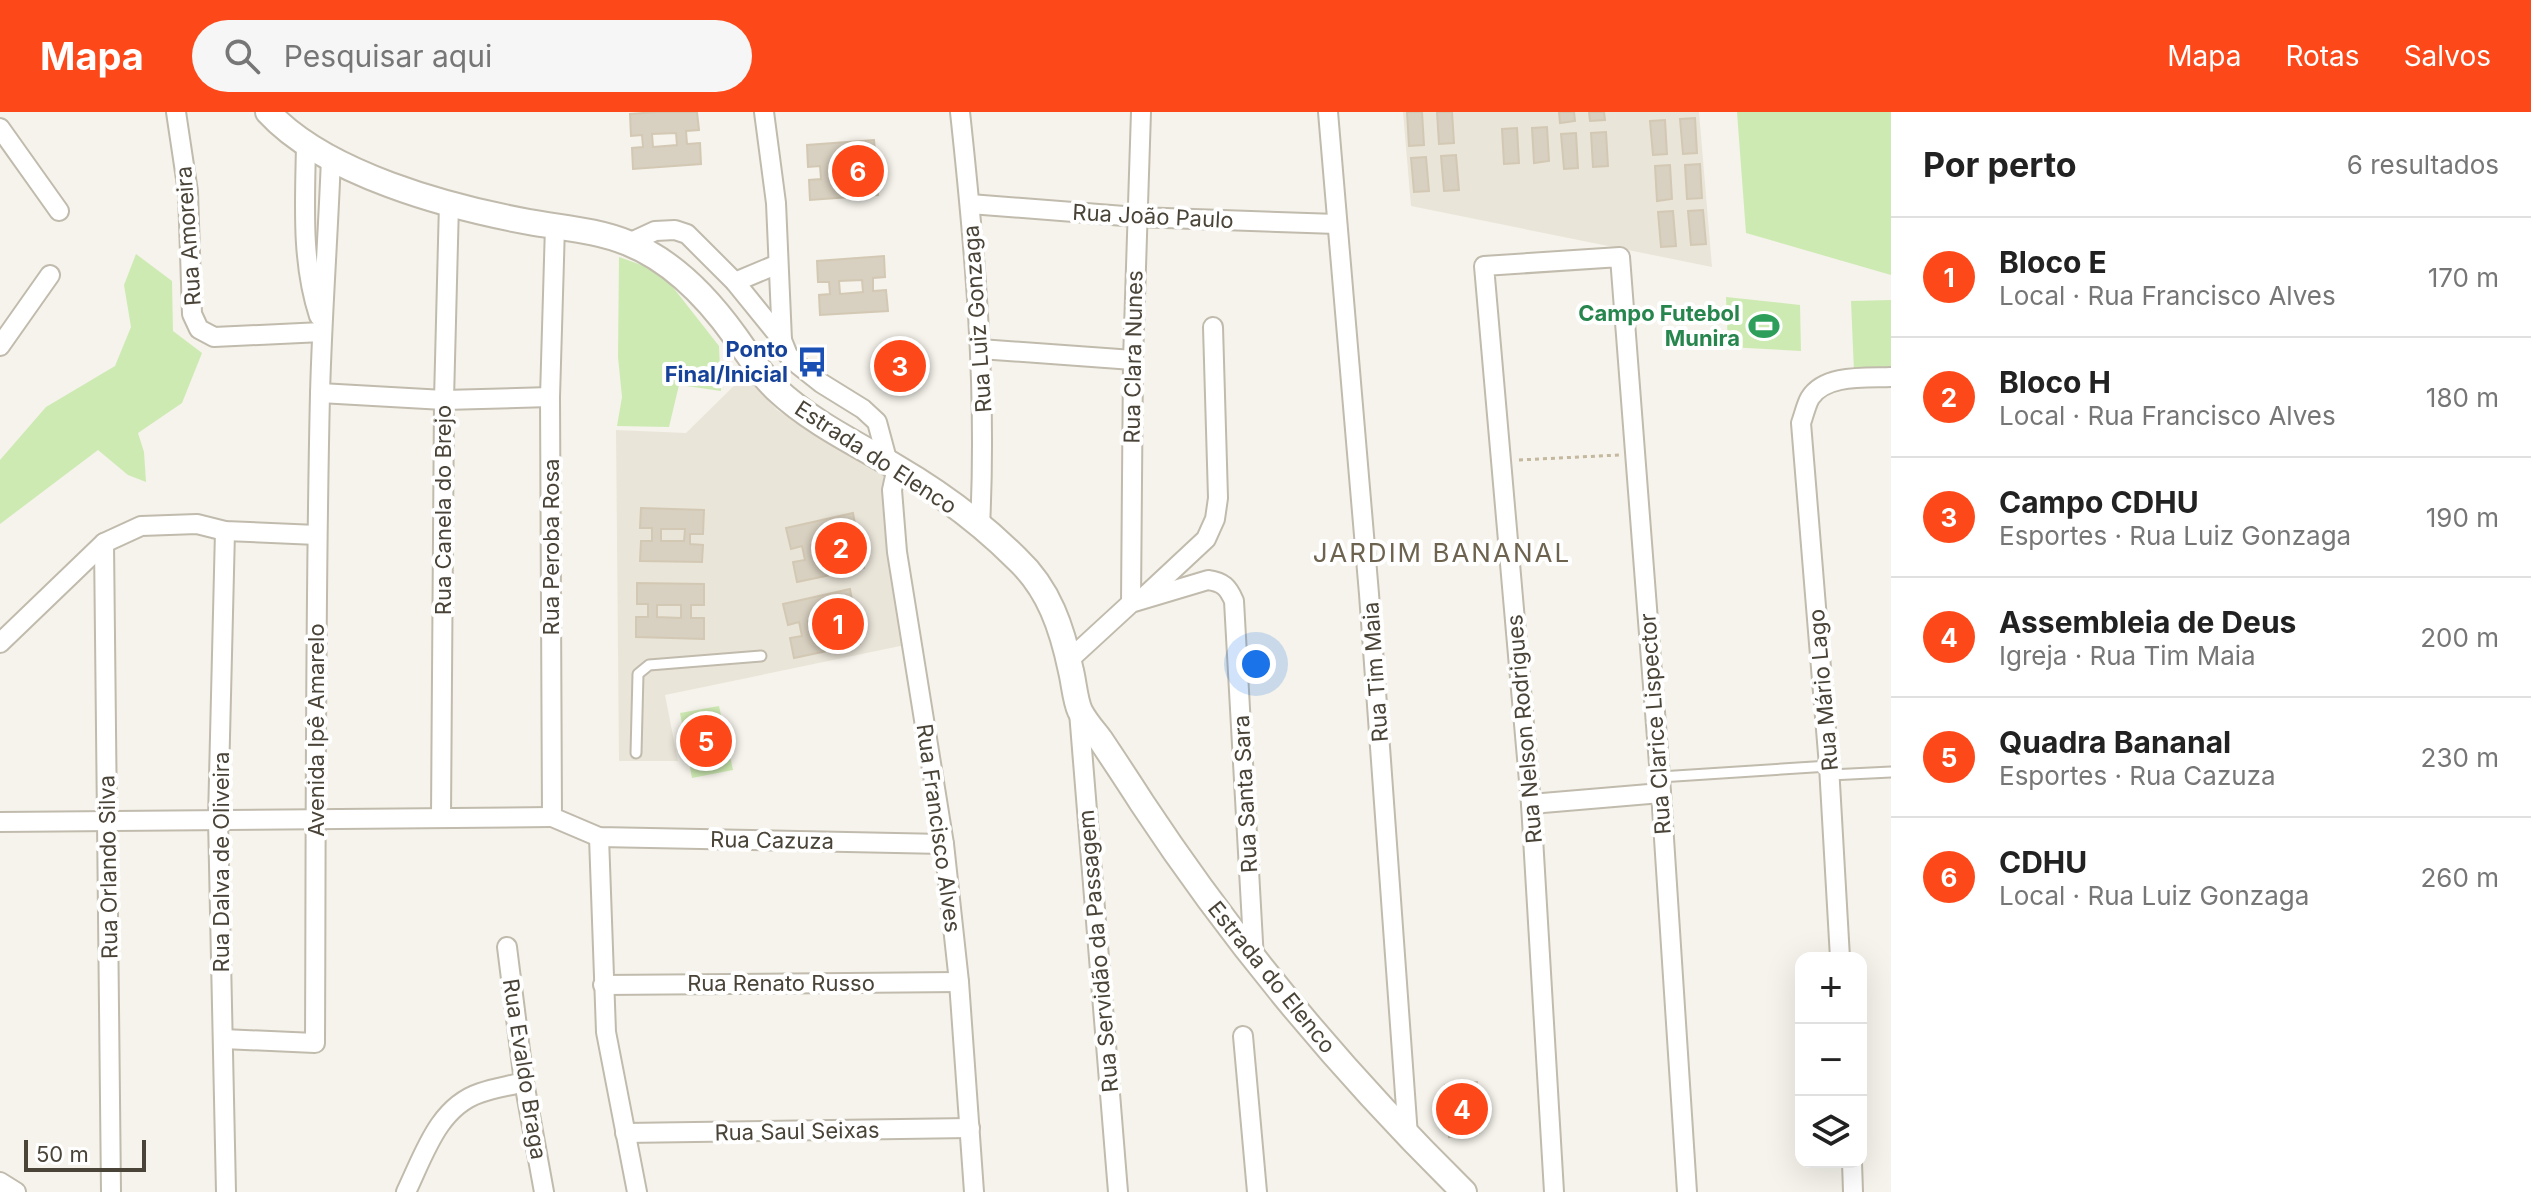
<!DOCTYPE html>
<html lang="pt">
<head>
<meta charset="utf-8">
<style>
  :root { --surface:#fff; --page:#f6f6f6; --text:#222; --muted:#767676; --line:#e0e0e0; --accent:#fd491a }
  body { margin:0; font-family:Inter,sans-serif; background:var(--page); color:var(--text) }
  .controls { position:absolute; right:24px; bottom:24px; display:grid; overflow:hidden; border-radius:16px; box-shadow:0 8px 32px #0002 }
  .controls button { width:72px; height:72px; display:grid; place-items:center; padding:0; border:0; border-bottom:2px solid var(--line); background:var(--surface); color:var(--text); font:40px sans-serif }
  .scale { position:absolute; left:24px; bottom:20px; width:122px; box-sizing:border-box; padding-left:8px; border:4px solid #4a4438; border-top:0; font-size:22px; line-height:28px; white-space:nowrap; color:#4a4438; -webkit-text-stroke:6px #fff; paint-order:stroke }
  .you { position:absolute; left:1256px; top:552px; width:28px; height:28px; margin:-20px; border:6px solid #fff; border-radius:50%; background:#1a73e8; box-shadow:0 0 0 12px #1a73e833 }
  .badge { display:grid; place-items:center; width:52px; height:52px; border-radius:50%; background:var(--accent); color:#fff; font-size:26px; font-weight:700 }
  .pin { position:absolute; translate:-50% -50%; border:4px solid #fff; box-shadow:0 2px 8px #0006 }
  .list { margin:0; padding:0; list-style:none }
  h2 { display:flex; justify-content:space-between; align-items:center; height:104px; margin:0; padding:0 32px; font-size:34px }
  h2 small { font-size:26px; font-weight:400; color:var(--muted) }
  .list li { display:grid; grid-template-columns:52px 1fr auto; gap:24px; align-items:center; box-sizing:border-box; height:120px; padding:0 32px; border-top:2px solid var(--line) }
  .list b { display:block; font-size:30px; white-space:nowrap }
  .list p { margin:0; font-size:26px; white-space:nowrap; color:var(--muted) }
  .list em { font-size:26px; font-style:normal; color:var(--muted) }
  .icon { flex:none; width:44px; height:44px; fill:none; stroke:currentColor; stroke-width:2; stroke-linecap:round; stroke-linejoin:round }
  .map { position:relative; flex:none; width:1891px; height:1080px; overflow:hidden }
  header { display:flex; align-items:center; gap:48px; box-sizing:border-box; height:112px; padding:0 40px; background:var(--accent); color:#fff }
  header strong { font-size:38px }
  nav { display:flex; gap:44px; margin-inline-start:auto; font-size:28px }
  .search { width:560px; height:72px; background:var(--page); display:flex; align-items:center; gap:20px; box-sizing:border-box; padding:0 28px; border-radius:44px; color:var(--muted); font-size:30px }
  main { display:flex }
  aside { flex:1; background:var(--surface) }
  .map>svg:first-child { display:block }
  .residential { fill:#eae5d9 }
  .green { fill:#ceeab3 }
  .building { fill:#d8d0c0; stroke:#d3c8b3; stroke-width:2; fill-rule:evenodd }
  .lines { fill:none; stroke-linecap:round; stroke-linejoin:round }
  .service-casing { stroke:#c1bbad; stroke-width:13 }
  .minor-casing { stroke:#c1bbad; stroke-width:22 }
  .tertiary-casing { stroke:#c1bbad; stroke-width:28 }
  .path { stroke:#c4b89e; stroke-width:3; stroke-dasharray:4 4; stroke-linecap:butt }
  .service { stroke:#fff; stroke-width:9 }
  .minor { stroke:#fff; stroke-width:18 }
  .tertiary { stroke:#fff; stroke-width:24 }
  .labels { text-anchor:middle; stroke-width:8; stroke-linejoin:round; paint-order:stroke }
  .street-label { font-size:22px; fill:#4a4438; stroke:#fff }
  .leisure-label { font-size:22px; font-weight:bold; fill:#27864d; stroke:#fff; text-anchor:end }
  .transit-label { font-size:22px; font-weight:bold; fill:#164399; stroke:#fff; text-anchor:end }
  .quarter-label { font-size:26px; letter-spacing:2px; fill:#6d634f; stroke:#fff }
</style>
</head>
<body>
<header>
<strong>Mapa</strong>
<div class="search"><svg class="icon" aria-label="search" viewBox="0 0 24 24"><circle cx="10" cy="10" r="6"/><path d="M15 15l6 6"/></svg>Pesquisar aqui</div>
<nav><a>Mapa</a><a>Rotas</a><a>Salvos</a></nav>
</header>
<main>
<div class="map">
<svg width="1891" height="1080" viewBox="0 0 1891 1080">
  <rect width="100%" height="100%" fill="#f5f3eb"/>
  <g class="residential">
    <path d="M1403 0H1699L1712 155 1411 94Z"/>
    <path d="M745 263 777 298 870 352 886 365 905 533 665 583 678 649H619L616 318 686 321Z"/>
  </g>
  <g class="green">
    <path d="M1737 0H1891V163L1746 121Z"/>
    <path d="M136 142 172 169 173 219 202 241 182 291 138 321 144 340 146 370 128 363 98 338 0 412V348L46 295 115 254 131 215 124 173Z"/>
    <path d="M619 145 661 160 719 234 721 279 679 273 669 315 617 314 622 285 618 245Z"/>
    <path d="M1726 185 1800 193 1801 239 1728 235Z"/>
    <path d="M1891 188V256L1854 260 1851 189Z"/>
    <path d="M910 239 912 269 890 270V240Z"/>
    <path d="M719 594 733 658 692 666 680 601Z"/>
  </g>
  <g class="building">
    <path d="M656 0H697L699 18 686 19 687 32 700 31 701 52 633 57 632 36 643 35 642 23 631 24 630 2ZM676 21 677 33 653 35 652 22Z"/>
    <path d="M1407 0H1422L1424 33 1409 34Z"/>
    <path d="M1437 0H1452L1454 31 1439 32Z"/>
    <path d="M1559 0H1574L1575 9 1560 11Z"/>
    <path d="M1589 0H1604L1605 8 1590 9Z"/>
    <path d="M1695 6 1697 41 1683 42 1680 7Z"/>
    <path d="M1665 8 1667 42 1653 43 1650 9Z"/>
    <path d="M1547 15 1549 49 1534 51 1532 16Z"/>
    <path d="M1517 16 1519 51 1504 52 1502 17Z"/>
    <path d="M1606 20 1608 54 1593 55 1591 21Z"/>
    <path d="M1576 21 1578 56 1564 57 1561 22Z"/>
    <path d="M874 28 876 50 863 51 864 64 877 63 878 83 810 88 809 68 821 67 820 54 808 55 807 33ZM853 52 854 65 830 66 829 54Z"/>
    <path d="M1456 43 1459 78 1444 79 1441 44Z"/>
    <path d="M1426 45 1429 79 1414 80 1411 46Z"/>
    <path d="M1700 52 1702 86 1687 87 1685 53Z"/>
    <path d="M1670 53 1672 87 1657 89 1655 54Z"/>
    <path d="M1703 98 1706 132 1691 133 1688 99Z"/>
    <path d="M1673 99 1676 134 1661 135 1658 100Z"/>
    <path d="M884 144 885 165 873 166V179L886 178 888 199 820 203 819 183 830 182 829 170H818L817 149ZM862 168 863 180 840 182 839 169Z"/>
    <path d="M641 396 704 398 703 422H690V432L703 433 702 450 640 449 641 429H652V416H640ZM661 417H685L684 429H661Z"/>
    <path d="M853 401 857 423 845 426 847 438 860 435 864 456 797 470 793 450 805 448 802 434 791 437 786 416ZM835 428 837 441 814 445 811 433Z"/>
    <path d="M637 471 704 472V493H691V506H704V527L636 525V505H648V492H637ZM657 493H681V506L657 505Z"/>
    <path d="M850 477 854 499 842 502 844 514 857 511 860 532 794 546 790 526 802 524 799 510 788 513 783 492ZM831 505 834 517 811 521 808 509Z"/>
    <path d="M1477 970 1479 1021 1449 1025 1445 973Z"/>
  </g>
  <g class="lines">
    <g class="service-casing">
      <g id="service">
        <path d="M636 641 638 562 649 553 761 544"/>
        <path d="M1830 663 1891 660"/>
        <path d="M1660 665 1829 654"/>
      </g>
    </g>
    <g class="minor-casing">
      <g id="minor">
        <path d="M176 0 188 80 192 202 199 217 214 225 322 220"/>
        <path d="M764 0 776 91 782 228"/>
        <path d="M960 0C975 138 987 276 980 414"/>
        <path d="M1328 0 1369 482 1408 1024"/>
        <path d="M0 16 59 99"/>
        <path d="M306 33C305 91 301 149 319 204"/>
        <path d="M970 92 1137 105 1337 112"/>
        <path d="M555 114 550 285 552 705 599 725 944 732"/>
        <path d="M629 131 655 119 675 118 687 122 735 170 782 228 788 243 797 252 821 271 863 297 877 310 888 351"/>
        <path d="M735 170 778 152"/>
        <path d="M0 234 50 163"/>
        <path d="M980 237 1133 248"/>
        <path d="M320 281 444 288 550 285"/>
        <path d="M897 355 892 378 897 440 944 732 959 870 974 1080"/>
        <path d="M225 419 218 707 226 1080"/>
        <path d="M104 431 111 1080"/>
        <path d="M1146 483 1206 427 1215 407 1218 386 1213 215"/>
        <path d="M1131 491 1133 248 1141 0"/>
        <path d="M0 531 104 431 141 414 197 412 225 419 317 423"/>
        <path d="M1069 548 1131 491 1208 468C1223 470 1228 475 1234 489L1254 848"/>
        <path d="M1079 600 1118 1080"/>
        <path d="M1531 692 1661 681"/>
        <path d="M441 704 444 288 449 91"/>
        <path d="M0 710 552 705"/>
        <path d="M599 725 606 920 637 1080"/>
        <path d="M507 835 524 970 544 1080"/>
        <path d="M1840 846 1829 654 1801 311C1804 303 1806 293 1810 286 1825 262 1866 266 1891 265"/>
        <path d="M603 873 959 870"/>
        <path d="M1243 924 1257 1080"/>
        <path d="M223 927 315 931C316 715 315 499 320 282 322 204 328 125 331 46"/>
        <path d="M625 1021 970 1016"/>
        <path d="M1852 1050 1853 1080"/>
        <path d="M0 1070 16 1080"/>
        <path d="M406 1080C424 1043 438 995 480 981 494 976 509 974 524 970"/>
        <path d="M1554 1080 1531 692 1484 154 1620 145 1660 665 1687 1080"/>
      </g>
    </g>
    <g class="tertiary-casing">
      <path id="tertiary" d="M268 0C325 62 448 95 529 110 562 116 597 118 628 131 673 149 707 185 735 224 748 242 760 262 776 277 811 310 855 331 896 355 939 380 982 412 1017 447 1049 477 1062 516 1071 559 1074 571 1075 588 1080 599 1085 609 1093 618 1100 627 1114 648 1128 669 1142 691 1235 832 1344 962 1464 1080"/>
    </g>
    <path class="path" d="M1519 348 1619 343"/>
    <use href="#service" class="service"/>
    <use href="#minor" class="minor"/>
    <use href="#tertiary" class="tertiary"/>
  </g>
  <defs>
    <g id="stadium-bare" transform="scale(2.4)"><path d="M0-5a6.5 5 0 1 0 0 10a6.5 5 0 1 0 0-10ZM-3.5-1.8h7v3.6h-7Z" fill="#2e9e5b" stroke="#fff" stroke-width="2.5" paint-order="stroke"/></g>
    <g id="bus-bare" transform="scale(2.4)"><path d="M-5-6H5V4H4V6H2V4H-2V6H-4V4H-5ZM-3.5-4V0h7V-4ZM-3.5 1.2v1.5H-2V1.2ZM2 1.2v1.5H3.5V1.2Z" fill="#1a4fb4" stroke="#fff" stroke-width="2.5" paint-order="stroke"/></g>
  </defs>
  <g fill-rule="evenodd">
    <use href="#stadium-bare" x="1764" y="214"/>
    <use href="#bus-bare" x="812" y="250"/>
  </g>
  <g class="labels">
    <g class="street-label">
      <text transform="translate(1153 104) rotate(3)" y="8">Rua João Paulo</text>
      <text transform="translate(188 124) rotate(-94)" y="8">Rua Amoreira</text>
      <text transform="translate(977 207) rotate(-94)" y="8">Rua Luiz Gonzaga</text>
      <text transform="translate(1133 245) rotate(-89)" y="8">Rua Clara Nunes</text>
      <text transform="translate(876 345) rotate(33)" y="8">Estrada do Elenco</text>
      <text transform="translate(443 398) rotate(-90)" y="8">Rua Canela do Brejo</text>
      <text transform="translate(551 435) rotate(-90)" y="8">Rua Peroba Rosa</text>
      <text transform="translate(1375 560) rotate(-94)" y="8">Rua Tim Maia</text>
      <text transform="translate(1823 578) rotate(-95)" y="8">Rua Mário Lago</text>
      <text transform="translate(1655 612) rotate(-94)" y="8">Rua Clarice Lispector</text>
      <text transform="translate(1524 617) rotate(-95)" y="8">Rua Nelson Rodrigues</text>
      <text transform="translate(316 618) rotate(-90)" y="8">Avenida Ipê Amarelo</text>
      <text transform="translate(1245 682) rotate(-93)" y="8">Rua Santa Sara</text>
      <text transform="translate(939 716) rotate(82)" y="8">Rua Francisco Alves</text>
      <text transform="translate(772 728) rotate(1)" y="8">Rua Cazuza</text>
      <text transform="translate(221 750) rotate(-90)" y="8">Rua Dalva de Oliveira</text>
      <text transform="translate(108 755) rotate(-91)" y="8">Rua Orlando Silva</text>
      <text transform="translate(1098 839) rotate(-95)" y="8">Rua Servidão da Passagem</text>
      <text transform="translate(1272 865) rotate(51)" y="8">Estrada do Elenco</text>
      <text x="781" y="879">Rua Renato Russo</text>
      <text transform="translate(525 957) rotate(81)" y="8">Rua Evaldo Braga</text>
      <text transform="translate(797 1019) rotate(-1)" y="8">Rua Saul Seixas</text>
    </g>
    <g class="leisure-label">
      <text x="1740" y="209">Campo Futebol<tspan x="1740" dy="25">Munira</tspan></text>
    </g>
    <g class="transit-label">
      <text x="788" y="245">Ponto<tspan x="788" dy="25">Final/Inicial</tspan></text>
    </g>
    <g class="quarter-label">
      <text x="1442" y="450">JARDIM BANANAL</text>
    </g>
  </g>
</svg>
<div class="controls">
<button>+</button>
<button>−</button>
<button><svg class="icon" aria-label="layers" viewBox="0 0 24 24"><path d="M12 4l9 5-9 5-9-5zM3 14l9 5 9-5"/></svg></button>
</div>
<div class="scale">50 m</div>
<div class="you"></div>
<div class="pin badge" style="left:838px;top:512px">1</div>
<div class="pin badge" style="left:841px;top:436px">2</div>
<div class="pin badge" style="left:900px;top:254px">3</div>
<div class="pin badge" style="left:1462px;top:997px">4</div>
<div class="pin badge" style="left:706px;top:629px">5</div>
<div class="pin badge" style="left:858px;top:59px">6</div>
</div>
<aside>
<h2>Por perto<small>6 resultados</small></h2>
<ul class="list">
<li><span class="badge">1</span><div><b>Bloco E</b><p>Local · Rua Francisco Alves</p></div><em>170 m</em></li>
<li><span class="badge">2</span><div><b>Bloco H</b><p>Local · Rua Francisco Alves</p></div><em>180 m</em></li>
<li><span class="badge">3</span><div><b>Campo CDHU</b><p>Esportes · Rua Luiz Gonzaga</p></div><em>190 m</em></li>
<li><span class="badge">4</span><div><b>Assembleia de Deus</b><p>Igreja · Rua Tim Maia</p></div><em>200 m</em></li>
<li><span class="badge">5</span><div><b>Quadra Bananal</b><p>Esportes · Rua Cazuza</p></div><em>230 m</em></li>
<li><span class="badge">6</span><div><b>CDHU</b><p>Local · Rua Luiz Gonzaga</p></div><em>260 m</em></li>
</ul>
</aside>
</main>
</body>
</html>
